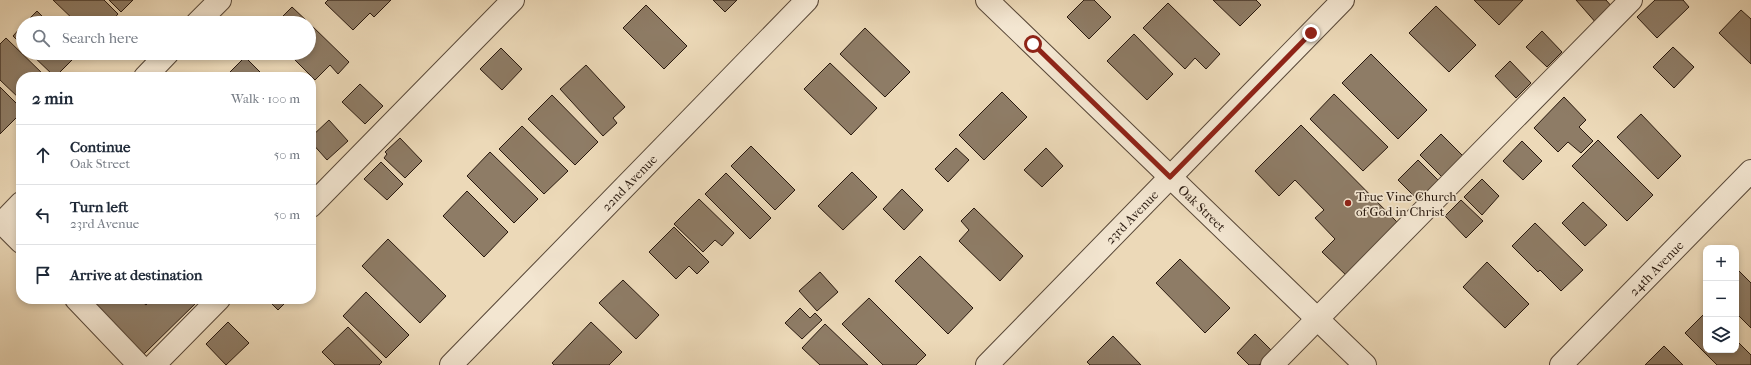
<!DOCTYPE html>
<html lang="en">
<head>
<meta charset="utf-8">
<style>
  :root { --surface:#fff; --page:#f2f2f3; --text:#1f2937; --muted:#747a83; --line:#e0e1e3 }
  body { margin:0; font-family:"IM FELL French Canon",serif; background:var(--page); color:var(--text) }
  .controls { position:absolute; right:12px; bottom:12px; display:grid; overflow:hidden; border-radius:8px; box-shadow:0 2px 6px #0003 }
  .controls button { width:36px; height:36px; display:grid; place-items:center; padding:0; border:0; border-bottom:1px solid var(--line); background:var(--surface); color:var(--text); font:20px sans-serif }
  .stop { position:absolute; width:12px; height:12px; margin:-9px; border:3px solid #8f2418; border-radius:50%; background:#fff }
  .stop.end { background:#8f2418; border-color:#fff; box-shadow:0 1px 4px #0008 }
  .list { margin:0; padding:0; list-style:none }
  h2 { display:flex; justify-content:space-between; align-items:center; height:52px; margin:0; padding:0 16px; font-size:17px }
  h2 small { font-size:13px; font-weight:400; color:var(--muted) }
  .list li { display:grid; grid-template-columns:26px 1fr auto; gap:12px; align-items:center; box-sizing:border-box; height:60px; padding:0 16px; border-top:1px solid var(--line) }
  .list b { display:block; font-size:15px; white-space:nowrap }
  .list p { margin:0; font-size:13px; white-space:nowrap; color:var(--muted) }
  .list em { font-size:13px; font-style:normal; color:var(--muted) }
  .icon { flex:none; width:22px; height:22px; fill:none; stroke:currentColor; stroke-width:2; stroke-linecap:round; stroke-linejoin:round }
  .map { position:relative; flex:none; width:1751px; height:365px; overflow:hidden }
  .search { position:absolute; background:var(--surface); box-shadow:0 2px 6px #0003; left:16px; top:16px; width:300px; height:44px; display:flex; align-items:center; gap:10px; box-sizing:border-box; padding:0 14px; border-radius:22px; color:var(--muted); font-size:15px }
  .panel { position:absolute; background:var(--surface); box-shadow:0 2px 6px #0003; left:16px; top:72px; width:300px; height:232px; border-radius:16px }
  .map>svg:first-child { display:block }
  .building { fill:#8e7c66; stroke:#28180e }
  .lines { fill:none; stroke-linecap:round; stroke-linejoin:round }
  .minor-casing { stroke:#594838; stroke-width:24 }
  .minor { stroke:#f3e6d1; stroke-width:22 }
  .route { stroke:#8f2418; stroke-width:5 }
  .poi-dot { fill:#8f2418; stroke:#f3e6d1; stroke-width:1.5 }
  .labels { text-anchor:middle; stroke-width:3.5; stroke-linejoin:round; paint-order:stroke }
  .street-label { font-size:13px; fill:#28180e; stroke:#f3e6d1 }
  .poi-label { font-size:13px; fill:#28180e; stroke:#f3e6d1; text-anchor:start }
</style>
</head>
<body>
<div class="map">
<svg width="1751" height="365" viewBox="0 0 1751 365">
  <rect width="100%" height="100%" fill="#ecd9b8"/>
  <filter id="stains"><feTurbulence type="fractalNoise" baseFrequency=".005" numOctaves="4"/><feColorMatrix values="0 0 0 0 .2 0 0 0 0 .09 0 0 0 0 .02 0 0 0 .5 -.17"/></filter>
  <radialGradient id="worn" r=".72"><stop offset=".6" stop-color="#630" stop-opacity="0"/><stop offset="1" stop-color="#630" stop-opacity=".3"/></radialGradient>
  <g class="building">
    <path d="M53 0H104L118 14 110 23H77Z"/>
    <path d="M109 0H133L121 12Z"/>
    <path d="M328 0H391L374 17 370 13 353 30 325 3Z"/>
    <path d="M713 0H737L725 12Z"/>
    <path d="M1084 0H1094L1111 17 1089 39 1067 17Z"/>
    <path d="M1213 0H1256L1261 5 1240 26Z"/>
    <path d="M1474 0H1523L1499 25Z"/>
    <path d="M1576 0H1606L1613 8 1597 24Z"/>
    <path d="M1655 0H1683L1689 7 1657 38 1637 17Z"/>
    <path d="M1168 3 1220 54 1206 69 1195 58 1185 69 1143 28Z"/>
    <path d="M646 5 687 46 664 69 623 28Z"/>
    <path d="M1436 6 1476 45 1449 72 1409 33Z"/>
    <path d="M292 7 309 23H276Z"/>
    <path d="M1741 10 1751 19V64L1719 33Z"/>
    <path d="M37 11 49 23H25Z"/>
    <path d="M309 23 349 62 338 74 330 65 315 80 288 53H309Z"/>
    <path d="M23 25V46L13 36Z"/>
    <path d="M865 28 910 72 885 97 840 54Z"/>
    <path d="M1542 31 1562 52 1547 67 1526 47Z"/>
    <path d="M1134 34 1173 74 1147 100 1107 61Z"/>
    <path d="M6 38 46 77H21V100L0 80V44Z"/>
    <path d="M1673 47 1694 67 1674 88 1653 67Z"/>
    <path d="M501 48 522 69 502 90 480 69Z"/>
    <path d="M30 53H79L55 77Z"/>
    <path d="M1371 54 1427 110 1398 139 1342 83Z"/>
    <path d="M245 57 265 77H225Z"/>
    <path d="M1510 61 1531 83 1516 98 1495 76Z"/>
    <path d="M830 63 877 108 851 135 804 89Z"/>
    <path d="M586 65 625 107 613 118 617 123 603 136 560 89Z"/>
    <path d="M360 84 383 106 365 124 342 102Z"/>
    <path d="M0 87 21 108V113L0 134Z"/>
    <path d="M1002 92 1027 117 984 160 959 135Z"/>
    <path d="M1334 94 1388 147 1363 171 1310 119Z"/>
    <path d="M552 95 598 142 575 165 528 119Z"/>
    <path d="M1564 97 1586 120 1579 127 1593 141 1581 153 1568 142 1558 152 1534 128Z"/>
    <path d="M1641 114 1681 156 1658 179 1617 137Z"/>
    <path d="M329 120 348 141 327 160 311 142V137Z"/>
    <path d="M1301 125 1401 226 1349 278 1322 252 1335 239 1315 218 1324 210 1295 180 1279 196 1255 171Z"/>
    <path d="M522 126 568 171 544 194 499 149Z"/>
    <path d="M1441 134 1463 156 1442 177 1420 155Z"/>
    <path d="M400 138 422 161 405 178 384 158 387 154 385 152Z"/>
    <path d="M1598 140 1653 195 1627 221 1572 166Z"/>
    <path d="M1522 141 1542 161 1523 180 1503 161Z"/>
    <path d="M751 146 795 190 775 210 731 166Z"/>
    <path d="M956 148 969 160 948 182 935 169Z"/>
    <path d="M1046 148 1063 166 1042 187 1024 170Z"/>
    <path d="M490 152 538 199 514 223 467 176Z"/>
    <path d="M1418 160 1438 180 1418 200 1398 180Z"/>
    <path d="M381 162 403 184 387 200 364 179Z"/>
    <path d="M852 172 877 197 843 230 818 206Z"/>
    <path d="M726 173 771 218 750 239 705 194Z"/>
    <path d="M1482 179 1499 196 1482 215 1464 197Z"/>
    <path d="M902 189 923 210 904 230 883 209Z"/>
    <path d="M467 191 508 232 484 257 443 216Z"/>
    <path d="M699 199 734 233 722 246 715 240 703 252 674 224Z"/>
    <path d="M1461 200 1483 221 1466 238 1445 216Z"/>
    <path d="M1583 202 1607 225 1585 246 1562 223Z"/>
    <path d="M974 208 1023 256 1000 281 959 241 969 230 961 221Z"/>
    <path d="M1535 223 1583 270 1561 291 1540 270 1538 272 1512 246Z"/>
    <path d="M674 227 709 262 697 274 689 266 676 279 649 252Z"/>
    <path d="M388 239 446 296 420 323 362 266Z"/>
    <path d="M920 256 973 308 948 334 895 281Z"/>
    <path d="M1180 259 1230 308 1205 333 1156 283Z"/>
    <path d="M1487 262 1529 304 1505 328 1463 287Z"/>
    <path d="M1737 269 1751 283V328L1736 313Z"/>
    <path d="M820 272 838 292 817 311 799 291Z"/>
    <path d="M623 280 659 315 636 339 599 303Z"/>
    <path d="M366 292 409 335 386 358 343 316Z"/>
    <path d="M869 298 926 355 916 365H883L842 324Z"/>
    <path d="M89 299H139L146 305 152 299H200L144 354Z"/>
    <path d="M267 299H289L278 310Z"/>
    <path d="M800 308 810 318 815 313 822 320 802 339 785 323Z"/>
    <path d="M1706 312V350H1736V340L1751 355V365H1717L1685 333Z"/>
    <path d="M228 322 249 343 226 365 206 344Z"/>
    <path d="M591 322 622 352 609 365H554L552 363Z"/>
    <path d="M825 324 868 365H820L802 348Z"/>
    <path d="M348 327 382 362 379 365H335L322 352Z"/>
    <path d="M1255 334 1272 351 1259 365H1249L1237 353Z"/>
    <path d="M1113 336 1141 365H1090L1087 362Z"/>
    <path d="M1664 346 1683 365H1645Z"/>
  </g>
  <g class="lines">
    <g class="minor-casing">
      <g id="minor">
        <path id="s1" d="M987 0 1365 365"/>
        <path d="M197 23 220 0"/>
        <path d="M145 77 168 53"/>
        <path d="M311 206 513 0"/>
        <path d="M0 221 21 242"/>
        <path d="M0 225 21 203"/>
        <path d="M76 299 139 365"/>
        <path d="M154 365 219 299"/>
        <path id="s2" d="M451 365 807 0"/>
        <path id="s3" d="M987 365 1343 0"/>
        <path d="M1272 365 1631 0"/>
        <path id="s4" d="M1561 365 1751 171"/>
      </g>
    </g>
    <use href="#minor" class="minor"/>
  </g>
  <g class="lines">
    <path class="route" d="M1033 44 1170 177 1311 33"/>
  </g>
  <circle class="poi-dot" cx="1348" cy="203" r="4"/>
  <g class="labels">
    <g class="street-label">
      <text dy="5" stroke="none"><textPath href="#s2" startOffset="255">22nd Avenue</textPath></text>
      <text dy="5" stroke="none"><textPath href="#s1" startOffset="299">Oak Street</textPath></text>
      <text dy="5" stroke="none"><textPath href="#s3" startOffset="207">23rd Avenue</textPath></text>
      <text dy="5" stroke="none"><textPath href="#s4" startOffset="136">24th Avenue</textPath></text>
    </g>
    <g class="poi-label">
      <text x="1356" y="201">True Vine Church<tspan x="1356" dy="15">of God in Christ</tspan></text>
    </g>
  </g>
  <rect width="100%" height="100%" filter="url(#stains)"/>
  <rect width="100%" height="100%" fill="url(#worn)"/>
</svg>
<div class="controls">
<button>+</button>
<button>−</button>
<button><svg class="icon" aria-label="layers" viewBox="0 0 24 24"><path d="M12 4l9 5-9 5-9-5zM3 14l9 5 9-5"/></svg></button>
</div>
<div class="stop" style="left:1033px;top:44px"></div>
<div class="stop end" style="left:1311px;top:33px"></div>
<div class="search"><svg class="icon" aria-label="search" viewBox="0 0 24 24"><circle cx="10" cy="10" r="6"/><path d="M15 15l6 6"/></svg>Search here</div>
<section class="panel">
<h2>2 min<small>Walk · 100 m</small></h2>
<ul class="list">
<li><svg class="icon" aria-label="ahead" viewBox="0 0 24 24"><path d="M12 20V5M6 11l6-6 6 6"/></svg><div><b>Continue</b><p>Oak Street</p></div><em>50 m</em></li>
<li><svg class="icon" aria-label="left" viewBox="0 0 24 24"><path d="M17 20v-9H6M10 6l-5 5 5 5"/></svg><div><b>Turn left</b><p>23rd Avenue</p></div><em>50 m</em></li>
<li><svg class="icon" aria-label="arrive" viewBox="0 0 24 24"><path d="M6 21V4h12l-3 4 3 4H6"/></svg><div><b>Arrive at destination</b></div></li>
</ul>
</section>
</div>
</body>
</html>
